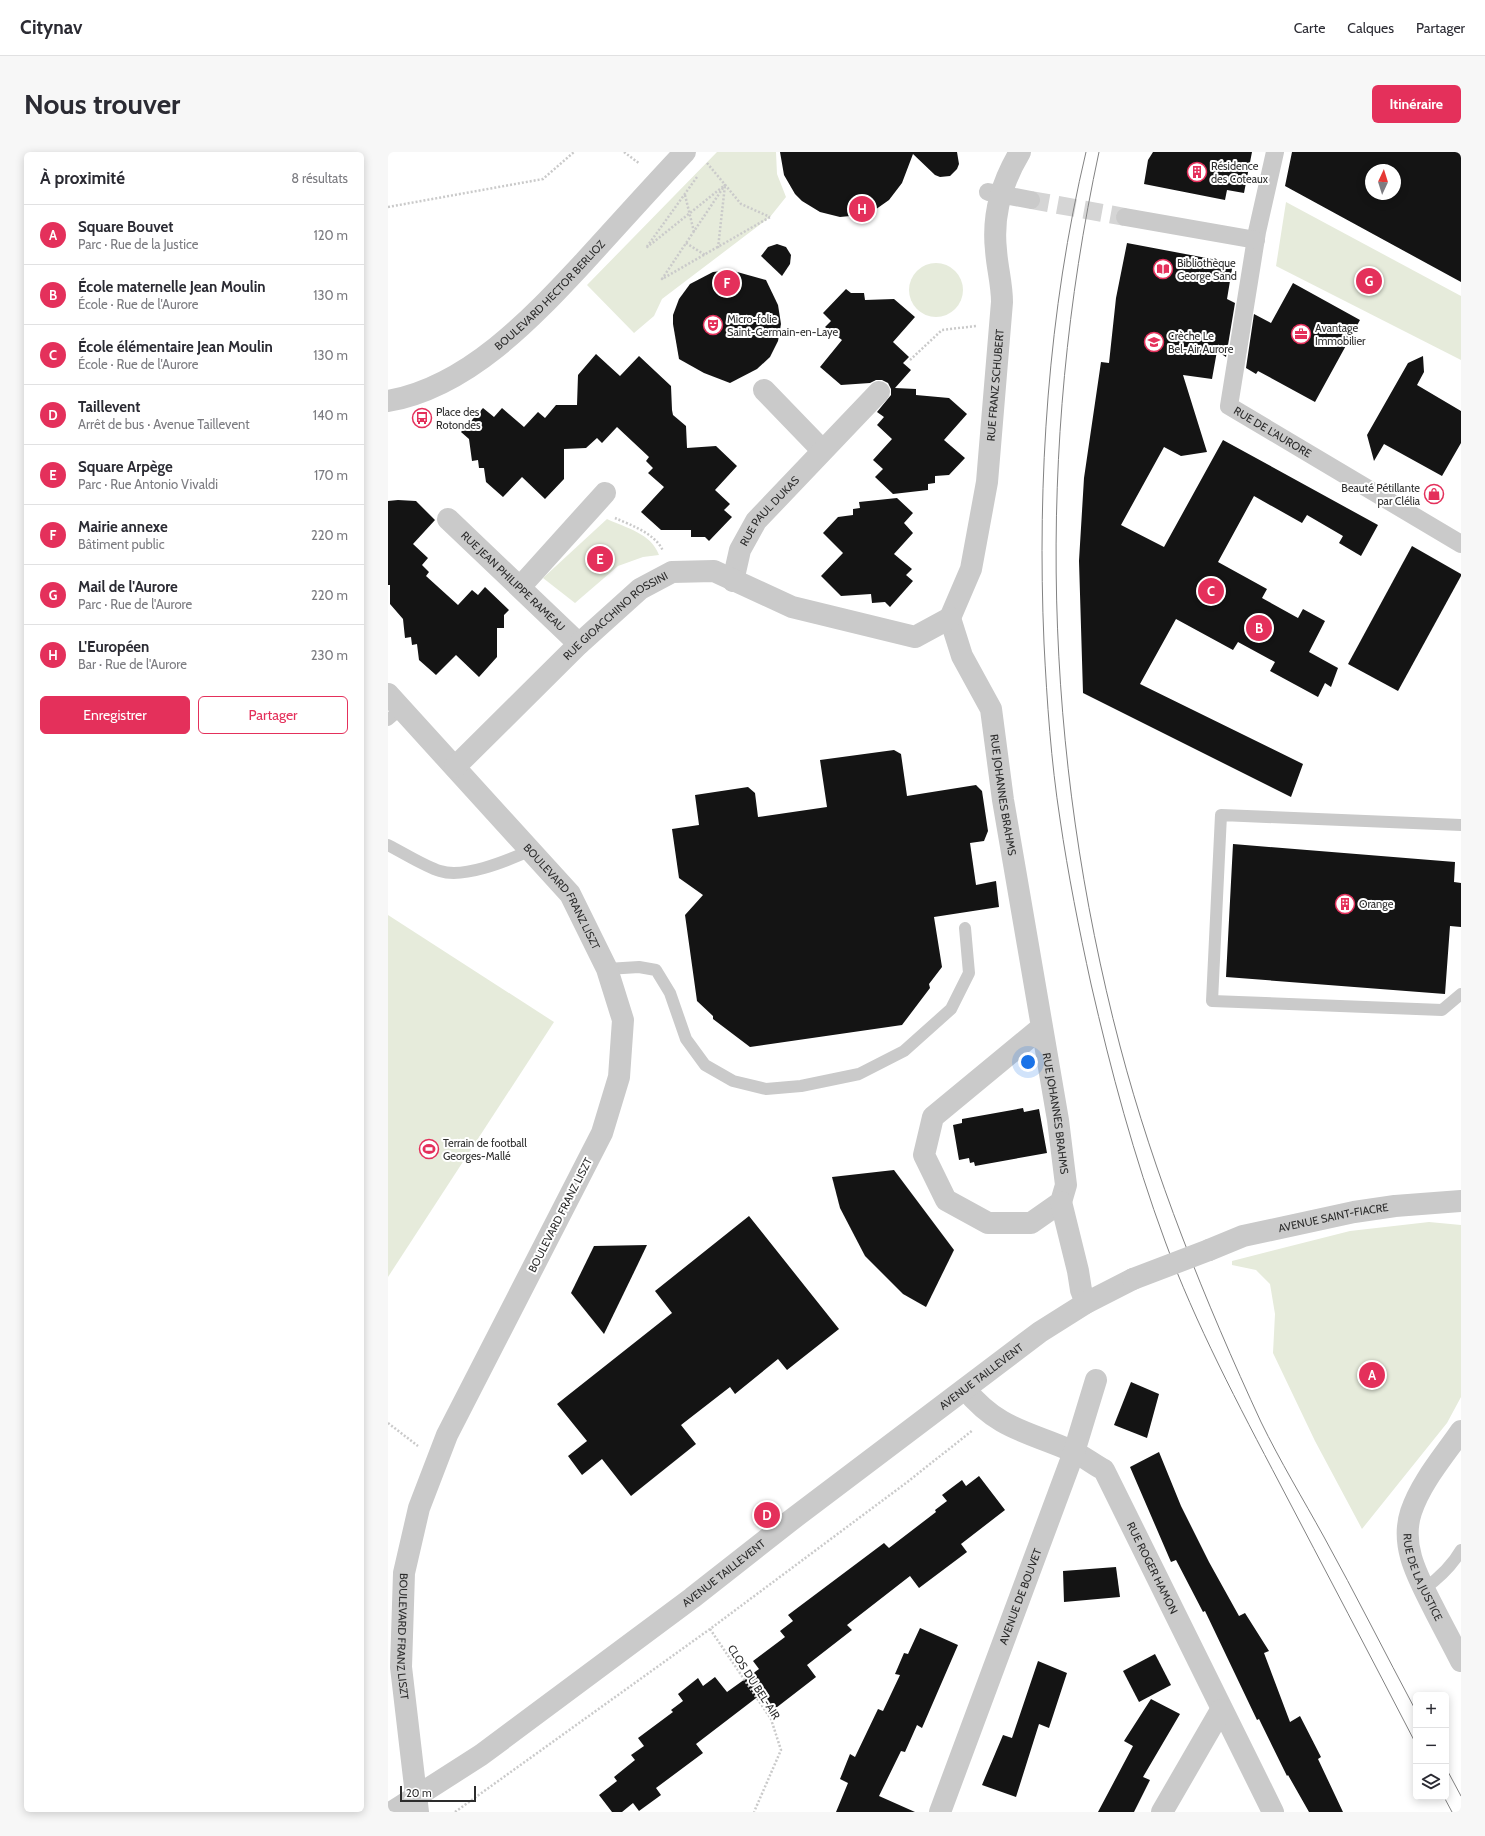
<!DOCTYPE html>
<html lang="fr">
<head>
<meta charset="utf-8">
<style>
  :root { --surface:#fff; --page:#f7f7f7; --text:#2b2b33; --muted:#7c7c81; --line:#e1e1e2; --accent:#e4305b }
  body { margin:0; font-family:Cabin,sans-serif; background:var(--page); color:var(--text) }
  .controls { position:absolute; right:12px; bottom:12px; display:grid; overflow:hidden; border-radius:6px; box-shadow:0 2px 10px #0003 }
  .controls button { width:36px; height:36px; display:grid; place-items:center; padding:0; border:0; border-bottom:1px solid var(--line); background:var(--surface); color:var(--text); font:20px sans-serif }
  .compass { position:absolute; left:977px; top:12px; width:36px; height:36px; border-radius:50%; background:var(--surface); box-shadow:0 2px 10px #0003; rotate:4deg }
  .scale { position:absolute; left:12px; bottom:10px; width:76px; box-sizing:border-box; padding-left:4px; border:2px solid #2d2d2d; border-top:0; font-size:11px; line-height:14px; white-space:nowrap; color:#2d2d2d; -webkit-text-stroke:3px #fff; paint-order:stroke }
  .you { position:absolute; left:640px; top:910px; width:14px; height:14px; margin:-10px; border:3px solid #fff; border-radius:50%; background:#1a73e8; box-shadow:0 0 0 6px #1a73e833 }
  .badge { display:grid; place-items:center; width:26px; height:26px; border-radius:50%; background:var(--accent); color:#fff; font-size:13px; font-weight:700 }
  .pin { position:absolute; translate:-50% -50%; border:2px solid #fff; box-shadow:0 1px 4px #0006 }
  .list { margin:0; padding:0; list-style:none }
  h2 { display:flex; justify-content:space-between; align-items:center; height:52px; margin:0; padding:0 16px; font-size:17px }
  h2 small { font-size:13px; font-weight:400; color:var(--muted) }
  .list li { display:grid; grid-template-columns:26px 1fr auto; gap:12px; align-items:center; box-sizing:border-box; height:60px; padding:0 16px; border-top:1px solid var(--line) }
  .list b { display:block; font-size:15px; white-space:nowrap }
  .list p { margin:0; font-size:13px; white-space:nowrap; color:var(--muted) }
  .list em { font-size:13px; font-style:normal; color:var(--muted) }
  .actions { display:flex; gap:8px; padding:12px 16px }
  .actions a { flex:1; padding:9px 0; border:1px solid var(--accent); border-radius:6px; text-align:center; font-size:14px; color:var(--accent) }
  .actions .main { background:var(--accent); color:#fff }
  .icon { flex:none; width:22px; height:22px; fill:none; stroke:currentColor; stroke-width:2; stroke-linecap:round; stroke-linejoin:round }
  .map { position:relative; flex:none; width:1073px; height:1660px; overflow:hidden; border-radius:6px }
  header { display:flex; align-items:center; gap:24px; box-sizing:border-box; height:56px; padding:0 20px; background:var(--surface); border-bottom:1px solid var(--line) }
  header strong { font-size:19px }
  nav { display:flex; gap:22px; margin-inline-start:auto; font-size:14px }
  .intro { display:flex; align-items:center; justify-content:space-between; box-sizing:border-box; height:96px; padding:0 24px }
  h1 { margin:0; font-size:28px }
  .button { padding:10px 18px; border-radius:6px; background:var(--accent); color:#fff; font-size:14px; font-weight:700 }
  main { display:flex; gap:24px; padding:0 24px }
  aside { flex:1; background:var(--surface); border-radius:6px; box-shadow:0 2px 10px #0003 }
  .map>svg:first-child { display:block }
  .green { fill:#e6ebdb }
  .building { fill:#141414; fill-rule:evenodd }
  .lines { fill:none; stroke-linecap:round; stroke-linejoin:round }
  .pedestrian-tunnel { stroke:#d5d5d5; stroke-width:18; stroke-dasharray:18 9; stroke-linecap:butt }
  .path { stroke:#cacaca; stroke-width:2.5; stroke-dasharray:2 2; stroke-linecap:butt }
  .service { stroke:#cacaca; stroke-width:12 }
  .pedestrian { stroke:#cacaca; stroke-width:18 }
  .minor { stroke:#cacaca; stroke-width:22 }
  .tertiary { stroke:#cacaca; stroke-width:22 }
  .tram { stroke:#828282; stroke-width:1 }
  .minor-bridge { stroke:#cacaca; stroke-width:22 }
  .labels { text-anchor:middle; stroke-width:4; stroke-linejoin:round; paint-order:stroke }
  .poi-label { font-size:11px; fill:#2d2d2d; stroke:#fff; text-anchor:start }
  .street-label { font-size:11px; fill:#2d2d2d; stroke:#fff }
</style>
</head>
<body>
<header>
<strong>Citynav</strong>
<nav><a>Carte</a><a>Calques</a><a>Partager</a></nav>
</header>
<div class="intro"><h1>Nous trouver</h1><a class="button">Itinéraire</a></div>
<main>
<aside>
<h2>À proximité<small>8 résultats</small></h2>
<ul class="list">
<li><span class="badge">A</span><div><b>Square Bouvet</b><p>Parc · Rue de la Justice</p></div><em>120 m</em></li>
<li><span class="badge">B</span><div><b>École maternelle Jean Moulin</b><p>École · Rue de l'Aurore</p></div><em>130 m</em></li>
<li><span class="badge">C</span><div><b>École élémentaire Jean Moulin</b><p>École · Rue de l'Aurore</p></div><em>130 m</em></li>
<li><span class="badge">D</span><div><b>Taillevent</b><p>Arrêt de bus · Avenue Taillevent</p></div><em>140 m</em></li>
<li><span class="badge">E</span><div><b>Square Arpège</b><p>Parc · Rue Antonio Vivaldi</p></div><em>170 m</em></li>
<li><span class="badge">F</span><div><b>Mairie annexe</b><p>Bâtiment public</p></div><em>220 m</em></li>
<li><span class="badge">G</span><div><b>Mail de l'Aurore</b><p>Parc · Rue de l'Aurore</p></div><em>220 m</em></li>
<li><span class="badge">H</span><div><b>L'Européen</b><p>Bar · Rue de l'Aurore</p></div><em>230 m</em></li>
</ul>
<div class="actions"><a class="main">Enregistrer</a><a>Partager</a></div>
</aside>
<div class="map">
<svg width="1073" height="1660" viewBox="0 0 1073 1660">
  <rect width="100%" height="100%" fill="#fff"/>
  <g class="green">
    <path d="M329 0H388L389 22 398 45 382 65 274 147 266 164 246 181 199 133Z"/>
    <path d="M898 50 1073 144V208L888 114Z"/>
    <circle cx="548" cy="138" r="27"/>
    <path d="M219 367C238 376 263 381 271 403L255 405 230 414 187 451 155 426Z"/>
    <path d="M0 763 166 870 0 1125Z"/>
    <path d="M1041 1070 1073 1073V1245L1059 1271 974 1377 927 1289 885 1201 887 1162 882 1132 868 1118 844 1113V1109L962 1079Z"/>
  </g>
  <g class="building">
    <path d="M392 0H569L571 12 569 17 562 24 552 25 547 23 525 2 514 31 501 48 484 60 473 63 452 65 432 60 414 49 407 42 396 23Z"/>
    <path d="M765 0H864L856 41 839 38 837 48 756 32 760 8Z"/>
    <path d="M904 0H1073V130L897 34ZM983 18H1007V42H983Z"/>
    <path d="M739 91 845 111 839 147 847 151 838 205 829 199 824 227 795 223 819 300 793 304 776 295 733 373 776 395 835 288 990 373 973 404 951 391 955 384 919 363 914 371 866 344 830 410 879 437 874 446 910 466 915 457 937 469 921 500 950 516 943 535 937 531 930 545 882 519 887 510 850 490 845 498 788 467 752 532 915 612 903 645 695 541 691 409 696 326 713 210 721 211 728 146Z"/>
    <path d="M389 92 398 95 403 103 402 112 394 124 373 104 380 95Z"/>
    <path d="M342 118 378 128 390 153 393 172 390 189 382 205 369 217 342 231 316 221 291 207 285 172V163L291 147 302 132 325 120Z"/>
    <path d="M905 131 972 168 927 250 870 219 868 222 858 216 866 162 883 171Z"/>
    <path d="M458 137 463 141H476L477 148 506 147 527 165 505 190 521 205 515 211 523 218 507 236 528 237V243L561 246 579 262 556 288 577 306 561 323 547 324V331L540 332V338L505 342 487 325 495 317 485 308 504 287 489 273 496 265 489 260 503 243V237L500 231 494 228H488L482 231 453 233 432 215 454 188 437 175 443 169 435 161Z"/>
    <path d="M208 202 232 224 251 204 283 234 284 258 285 263 298 274 299 296 328 294 349 314 327 338 342 352 336 358 344 365 321 389 317 385H303V378H273L253 360 276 335 260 321 265 316 258 309 261 305 229 275 214 291 209 286 198 296 176 297V327L157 347 134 325 115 345 98 330 96 316H91L90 308 84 309 81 287 73 280 95 256 106 265 114 256 136 275 150 260 157 266 168 253H189L190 223Z"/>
    <path d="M1035 204 1036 220 1029 233 1073 259V291L1054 324 996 292 986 309 979 283 1020 211Z"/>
    <path d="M509 346 525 361 516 371 525 381 506 402 524 417 518 423 525 429 502 455 497 450 484 451 483 442 453 444 433 424 455 401 435 381 450 365 465 363V357L472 356 471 350Z"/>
    <path d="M10 348 28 349 47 368 25 392 40 406 34 413 41 420 38 424 70 453 84 438 90 443 97 435 121 458 116 463V476H109V505L91 525 68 503 48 523 31 508 29 492 24 493 23 485 17 486 15 467 2 452V433H0V349Z"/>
    <path d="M1024 394 1073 422V424L1010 539 960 512Z"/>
    <path d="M506 598 513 602 519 644 588 633 594 639 600 679 596 689 582 691 588 733 608 729 611 755 546 765 554 815 541 832 542 836 514 873 362 895 325 867V864L309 849 297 763 315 743 291 726 284 677 311 673 307 643 360 635 367 641 370 665 439 655 432 608Z"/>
    <path d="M845 692 1067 710 1066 730 1073 731V775L1062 774 1057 842 838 825Z"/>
    <path d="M635 956 636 960 651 957 659 1001 587 1014 586 1010 582 1011 581 1006 571 1008 565 973 574 971V967Z"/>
    <path d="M506 1018 566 1098 538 1155 515 1142 477 1104 452 1056 444 1025Z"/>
    <path d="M361 1064 451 1177 399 1218 390 1207 347 1242 342 1235 293 1273 308 1292 243 1344 214 1307 194 1323 180 1304 199 1289 169 1252 284 1161 267 1139Z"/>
    <path d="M259 1093 249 1114 216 1182 183 1141 206 1094Z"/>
    <path d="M743 1230 771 1242 759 1286 726 1273Z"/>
    <path d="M771 1300 793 1354 821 1410 851 1464 857 1461 881 1499 876 1501 902 1570 912 1564 933 1605 930 1607 955 1660H921L900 1623 899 1624 871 1567 869 1568 817 1459 815 1460 788 1408 783 1410 742 1315Z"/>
    <path d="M591 1324 617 1358 573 1392 579 1400 531 1436 522 1424 459 1473 464 1478 419 1513 428 1525 384 1559 372 1543 308 1592 315 1601 268 1636 273 1643 251 1659 245 1651 234 1660H224L211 1643 229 1629 226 1625 247 1608 243 1603 256 1594 250 1586 285 1560 283 1558 295 1549 290 1542 310 1526 315 1534 327 1525 339 1540 371 1517 365 1509 397 1485 392 1479 405 1469 400 1463 496 1391 501 1396 548 1360 547 1358 559 1349 554 1343 574 1328 578 1334Z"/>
    <path d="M728 1415 732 1445 676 1450 675 1419Z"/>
    <path d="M532 1476 570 1493 534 1576 529 1573 517 1600 513 1599 491 1644 527 1660H448L460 1631 452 1627 462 1602 467 1605 490 1557 495 1559 512 1523 507 1522 516 1501 520 1502Z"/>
    <path d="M767 1502 783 1533 751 1550 735 1519Z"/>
    <path d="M650 1509 679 1521 661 1576 651 1572 628 1645 594 1633 615 1583 624 1586Z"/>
    <path d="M763 1547 792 1562 755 1625 762 1628 746 1660H710L745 1594 736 1589Z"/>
  </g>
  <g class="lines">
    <path class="pedestrian-tunnel" d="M643 48 737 65"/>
    <g class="path">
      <path d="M236 0 252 12"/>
      <path d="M319 11 353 52 382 65"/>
      <path d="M309 25 258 96 337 33 274 127 382 65"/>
      <path d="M297 43 306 80"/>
      <path d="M0 55 155 27 186 0"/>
      <path d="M298 91 317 103"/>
      <path d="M330 96 337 33"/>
      <path d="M522 208 554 178 588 174"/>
      <path d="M227 366C243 373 268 382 275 399"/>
      <path d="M0 1271 30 1294"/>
      <path d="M322 1477 383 1567 393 1598 366 1660"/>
      <path d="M67 1660 322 1477 518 1331 585 1278"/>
    </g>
    <g class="service">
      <path d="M0 568 14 556"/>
      <path d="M1073 673 833 663 824 849 1054 858 1073 842"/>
      <path d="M0 693C16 701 36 714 52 719 77 727 120 708 144 698"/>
      <path d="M219 817 251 815 268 818 282 841 298 887 317 913 345 929 378 937 413 934 471 922 516 899 563 857 581 821 577 776"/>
      <path d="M1036 1437C1051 1426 1064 1414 1073 1398"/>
    </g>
    <g class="pedestrian">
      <path id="s1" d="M887 0 869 80 841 254 1073 392"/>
      <path d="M600 40 643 48"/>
      <path d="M737 65 868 88"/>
    </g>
    <g class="minor">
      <path d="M376 238 434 298"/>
      <path id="s2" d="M60 367 191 492"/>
      <path id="s3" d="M345 429 352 398 368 369 491 240"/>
      <path d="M133 434 217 341"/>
      <path id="s4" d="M562 466 574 504 603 557 615 648 670 968 678 1033 673 1050 643 1071H600L558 1048 536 1003 545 965 654 875"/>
      <path id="s5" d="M562 466 583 417 599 330 614 150C614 132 609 115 608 98 604 62 614 30 632 0"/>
      <path id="s6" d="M0 542 182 742 219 817 235 868 231 925 214 981 59 1283 31 1356 16 1421 13 1515 30 1660"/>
      <path id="s7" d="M67 615 191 492 252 437 284 420 326 419 404 455 527 485 562 466"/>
      <path d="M673 1050 690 1119 693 1138 698 1151"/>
      <path id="s8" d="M821 1098 855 1084 966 1060 1007 1054 1073 1049"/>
      <path id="s9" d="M577 1237C611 1278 639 1279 684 1299 695 1304 705 1312 716 1318L885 1660"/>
      <path id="s10" d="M1073 1279C1056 1304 1033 1330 1023 1360 1012 1394 1030 1425 1045 1455 1054 1473 1064 1491 1073 1509"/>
      <path id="s11" d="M4 1660 93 1603 304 1446 402 1369 652 1180 698 1151 745 1127"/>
      <path id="s12" d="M552 1660 686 1300 708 1228"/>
      <path d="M774 1660 833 1558"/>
    </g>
    <path class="tertiary" id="s13" d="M0 249C80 235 144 166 197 109 230 73 263 36 297 0"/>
    <g class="tram">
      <path d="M698 0C660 160 649 327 656 491 659 550 663 609 672 667 680 722 691 777 703 832 723 919 746 1005 777 1089 807 1171 851 1254 892 1332 937 1418 983 1505 1028 1592"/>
      <path d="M711 0C647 297 655 600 732 894 766 1023 817 1149 873 1270 892 1309 915 1347 936 1385 968 1443 997 1501 1028 1559"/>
      <path d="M1058 1616 1073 1644"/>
      <path d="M1056 1645 1064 1660"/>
    </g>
    <path class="minor-bridge" d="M745 1127 821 1098"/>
  </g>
  <defs>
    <g id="building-ring" transform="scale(1)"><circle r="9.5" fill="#fff" stroke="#e4305b" stroke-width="1.5"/><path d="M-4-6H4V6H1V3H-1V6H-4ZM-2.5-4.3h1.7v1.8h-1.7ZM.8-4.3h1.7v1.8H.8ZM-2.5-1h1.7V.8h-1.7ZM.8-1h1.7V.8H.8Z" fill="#e4305b"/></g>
    <g id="library-ring" transform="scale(1)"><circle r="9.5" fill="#fff" stroke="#e4305b" stroke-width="1.5"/><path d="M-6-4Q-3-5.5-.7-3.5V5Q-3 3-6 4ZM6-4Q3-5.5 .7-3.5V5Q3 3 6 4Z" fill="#e4305b"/></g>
    <g id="theatre-ring" transform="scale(1)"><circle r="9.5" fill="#fff" stroke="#e4305b" stroke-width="1.5"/><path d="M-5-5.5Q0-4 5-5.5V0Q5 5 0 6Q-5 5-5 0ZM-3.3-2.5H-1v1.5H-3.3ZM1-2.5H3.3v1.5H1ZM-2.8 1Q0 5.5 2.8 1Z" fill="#e4305b"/></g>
    <g id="office-ring" transform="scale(1)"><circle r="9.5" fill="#fff" stroke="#e4305b" stroke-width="1.5"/><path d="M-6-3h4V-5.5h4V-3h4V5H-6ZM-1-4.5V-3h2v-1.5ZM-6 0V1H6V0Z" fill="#e4305b"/></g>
    <g id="school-ring" transform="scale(1)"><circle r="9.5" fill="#fff" stroke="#e4305b" stroke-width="1.5"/><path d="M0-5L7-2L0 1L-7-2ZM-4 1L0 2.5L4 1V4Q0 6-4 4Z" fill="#e4305b"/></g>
    <g id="bus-ring" transform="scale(1)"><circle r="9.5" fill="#fff" stroke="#e4305b" stroke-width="1.5"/><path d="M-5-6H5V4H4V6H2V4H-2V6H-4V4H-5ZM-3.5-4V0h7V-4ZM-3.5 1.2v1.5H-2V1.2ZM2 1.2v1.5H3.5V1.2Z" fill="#e4305b"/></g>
    <g id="shop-ring" transform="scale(1)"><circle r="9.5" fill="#fff" stroke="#e4305b" stroke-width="1.5"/><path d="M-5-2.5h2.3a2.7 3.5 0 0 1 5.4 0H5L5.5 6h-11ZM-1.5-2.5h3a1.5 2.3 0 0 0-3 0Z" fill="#e4305b"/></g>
    <g id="stadium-ring" transform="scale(1)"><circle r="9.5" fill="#fff" stroke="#e4305b" stroke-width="1.5"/><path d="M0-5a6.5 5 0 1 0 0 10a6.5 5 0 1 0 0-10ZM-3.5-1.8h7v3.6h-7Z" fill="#e4305b"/></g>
  </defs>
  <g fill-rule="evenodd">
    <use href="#building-ring" x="809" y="20"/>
    <use href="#library-ring" x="775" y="117"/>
    <use href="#theatre-ring" x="325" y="173"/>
    <use href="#office-ring" x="913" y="182"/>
    <use href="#school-ring" x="766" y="190"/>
    <use href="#bus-ring" x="34" y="266"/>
    <use href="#shop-ring" x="1046" y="342"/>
    <use href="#building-ring" x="957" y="752"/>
    <use href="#stadium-ring" x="41" y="997"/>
  </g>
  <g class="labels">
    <g class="poi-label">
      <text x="823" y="18">Résidence<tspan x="823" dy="13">des Coteaux</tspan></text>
      <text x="789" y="115">Bibliothèque<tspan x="789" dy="13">George Sand</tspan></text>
      <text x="339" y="171">Micro-folie<tspan x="339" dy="13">Saint-Germain-en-Laye</tspan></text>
      <text x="927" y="180">Avantage<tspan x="927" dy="13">Immobilier</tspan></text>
      <text x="780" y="188">Crèche Le<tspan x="780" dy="13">Bel-Air Aurore</tspan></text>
      <text x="48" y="264">Place des<tspan x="48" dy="13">Rotondes</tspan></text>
      <text x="1032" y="340" text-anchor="end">Beauté Pétillante<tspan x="1032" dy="13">par Clélia</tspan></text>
      <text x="971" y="756">Orange</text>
      <text x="55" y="995">Terrain de football<tspan x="55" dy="13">Georges-Mallé</tspan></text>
    </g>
    <g class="street-label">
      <text dy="4" stroke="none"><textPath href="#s13" startOffset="197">BOULEVARD HECTOR BERLIOZ</textPath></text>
      <text dy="4" stroke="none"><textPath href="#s5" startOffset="239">RUE FRANZ SCHUBERT</textPath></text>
      <text dy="4" stroke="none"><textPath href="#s1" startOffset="309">RUE DE L'AURORE</textPath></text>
      <text dy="4" stroke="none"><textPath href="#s3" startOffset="81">RUE PAUL DUKAS</textPath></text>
      <text dy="4" stroke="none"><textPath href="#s2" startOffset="90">RUE JEAN PHILIPPE RAMEAU</textPath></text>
      <text dy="4" stroke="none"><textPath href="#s7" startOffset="221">RUE GIOACCHINO ROSSINI</textPath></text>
      <text dy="4" stroke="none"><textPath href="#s4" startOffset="187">RUE JOHANNES BRAHMS</textPath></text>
      <text dy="4" stroke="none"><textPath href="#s6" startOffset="268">BOULEVARD FRANZ LISZT</textPath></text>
      <text dy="4" stroke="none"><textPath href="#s4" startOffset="510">RUE JOHANNES BRAHMS</textPath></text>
      <text transform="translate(172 1063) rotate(-63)" y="4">BOULEVARD FRANZ LISZT</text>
      <text dy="4" stroke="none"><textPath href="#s8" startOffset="129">AVENUE SAINT-FIACRE</textPath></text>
      <text dy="4" stroke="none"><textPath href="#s11" startOffset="733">AVENUE TAILLEVENT</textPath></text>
      <text dy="4" stroke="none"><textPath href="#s9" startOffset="272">RUE ROGER HAMON</textPath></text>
      <text dy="4" stroke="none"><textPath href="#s11" startOffset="409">AVENUE TAILLEVENT</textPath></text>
      <text dy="4" stroke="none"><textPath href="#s10" startOffset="164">RUE DE LA JUSTICE</textPath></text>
      <text dy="4" stroke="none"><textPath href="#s12" startOffset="230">AVENUE DE BOUVET</textPath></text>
      <text dy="4" stroke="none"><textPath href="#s6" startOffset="1071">BOULEVARD FRANZ LISZT</textPath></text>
      <text transform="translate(366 1530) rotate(57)" y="4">CLOS DU BEL-AIR</text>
    </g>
  </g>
</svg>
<div class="controls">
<button>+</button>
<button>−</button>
<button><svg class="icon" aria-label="layers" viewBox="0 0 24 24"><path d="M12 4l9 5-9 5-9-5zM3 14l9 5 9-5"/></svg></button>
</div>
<svg class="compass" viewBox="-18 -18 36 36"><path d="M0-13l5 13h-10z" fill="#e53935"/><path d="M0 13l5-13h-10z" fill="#7c7c81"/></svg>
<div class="scale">20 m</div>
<div class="you"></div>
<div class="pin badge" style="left:984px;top:1223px">A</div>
<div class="pin badge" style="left:871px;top:476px">B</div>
<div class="pin badge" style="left:823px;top:439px">C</div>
<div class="pin badge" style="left:379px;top:1363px">D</div>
<div class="pin badge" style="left:212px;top:407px">E</div>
<div class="pin badge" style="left:339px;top:131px">F</div>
<div class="pin badge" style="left:981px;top:129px">G</div>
<div class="pin badge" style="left:474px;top:57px">H</div>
</div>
</main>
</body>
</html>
